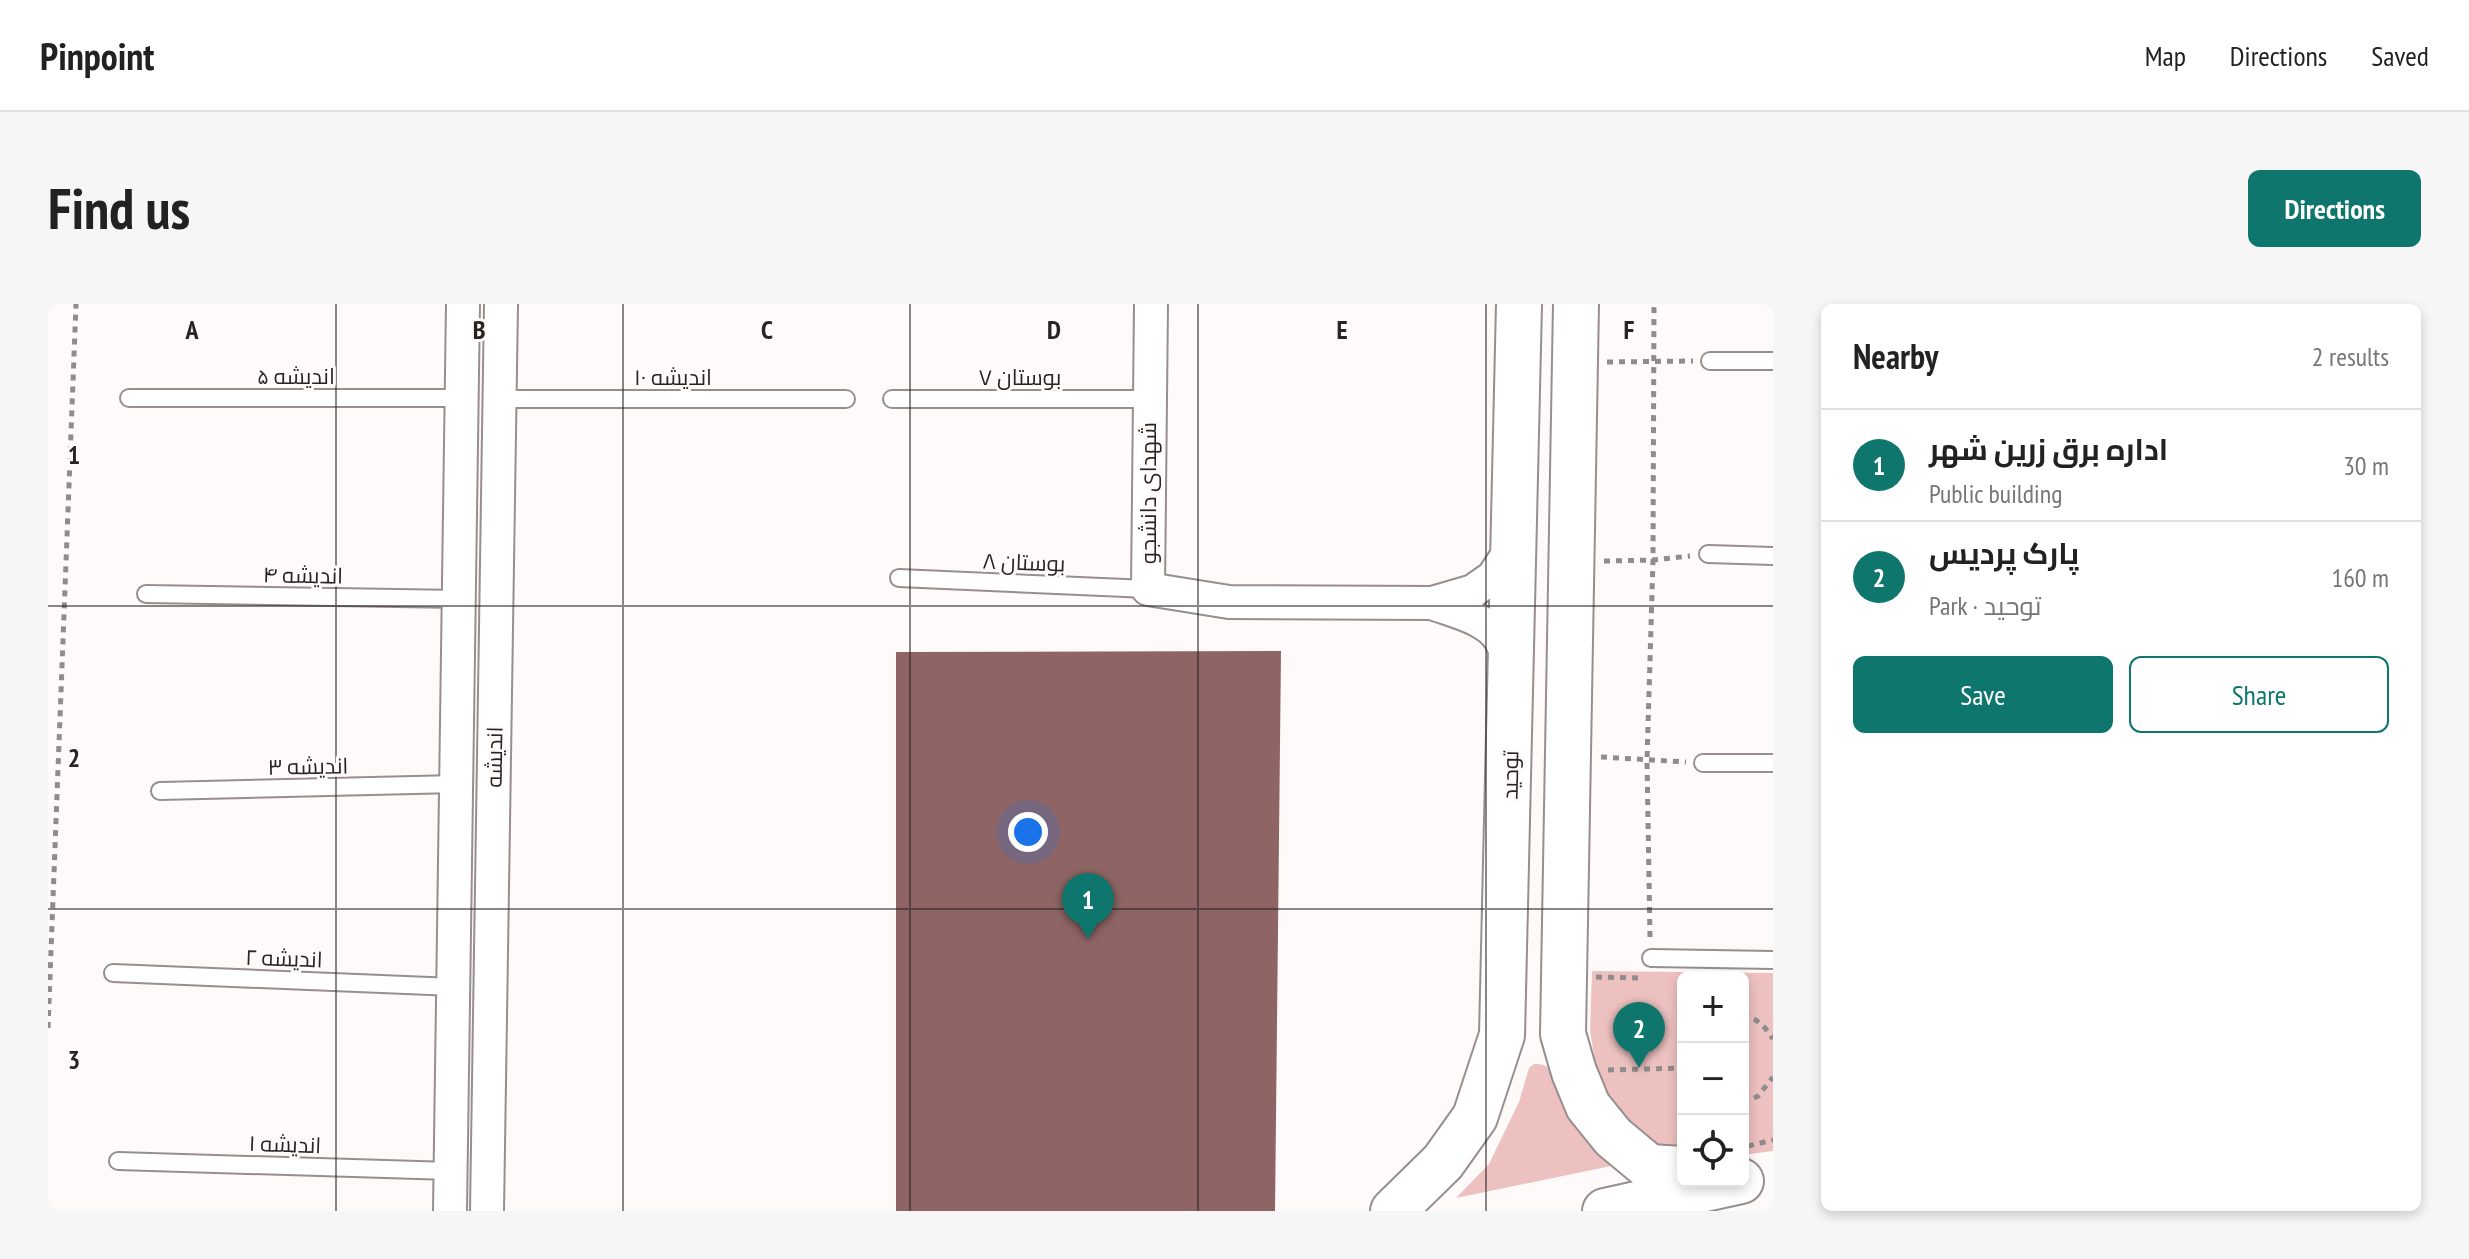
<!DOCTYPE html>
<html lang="en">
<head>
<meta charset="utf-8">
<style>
  :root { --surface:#fff; --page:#f6f6f6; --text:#222; --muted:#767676; --line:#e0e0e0; --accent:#0f766e }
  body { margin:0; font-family:"PT Sans Narrow",Cairo,sans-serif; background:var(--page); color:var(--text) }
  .controls { position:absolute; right:24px; bottom:24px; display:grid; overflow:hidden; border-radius:12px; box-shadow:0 4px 12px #0003 }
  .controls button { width:72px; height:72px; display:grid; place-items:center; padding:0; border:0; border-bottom:2px solid var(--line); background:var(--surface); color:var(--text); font:40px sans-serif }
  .you { position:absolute; left:980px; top:528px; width:28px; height:28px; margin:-20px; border:6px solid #fff; border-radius:50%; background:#1a73e8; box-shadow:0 0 0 12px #1a73e833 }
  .badge { display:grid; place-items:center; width:52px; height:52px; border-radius:50%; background:var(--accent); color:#fff; font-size:26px; font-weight:700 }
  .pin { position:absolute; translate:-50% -66px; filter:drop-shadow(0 2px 4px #0008) }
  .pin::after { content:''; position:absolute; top:42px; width:28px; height:24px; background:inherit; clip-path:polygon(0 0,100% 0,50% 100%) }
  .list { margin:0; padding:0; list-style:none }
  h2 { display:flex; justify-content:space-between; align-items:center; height:104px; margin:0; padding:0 32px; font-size:34px }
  h2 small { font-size:26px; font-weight:400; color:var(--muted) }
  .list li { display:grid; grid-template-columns:52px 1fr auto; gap:24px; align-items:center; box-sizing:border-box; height:112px; padding:0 32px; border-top:2px solid var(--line) }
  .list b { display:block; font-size:30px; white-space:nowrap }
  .list p { margin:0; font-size:26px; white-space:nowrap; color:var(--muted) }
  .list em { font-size:26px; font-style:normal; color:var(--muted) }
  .actions { display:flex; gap:16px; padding:24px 32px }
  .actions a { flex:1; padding:18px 0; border:2px solid var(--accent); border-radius:12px; text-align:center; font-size:28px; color:var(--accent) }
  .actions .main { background:var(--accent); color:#fff }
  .icon { flex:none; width:44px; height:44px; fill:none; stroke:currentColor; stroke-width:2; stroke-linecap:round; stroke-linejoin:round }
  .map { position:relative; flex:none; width:1725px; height:907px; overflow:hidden; border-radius:12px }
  header { display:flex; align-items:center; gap:48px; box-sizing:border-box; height:112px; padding:0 40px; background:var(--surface); border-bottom:2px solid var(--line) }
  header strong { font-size:38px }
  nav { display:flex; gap:44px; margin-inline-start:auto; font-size:28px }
  .intro { display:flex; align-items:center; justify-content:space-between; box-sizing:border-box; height:192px; padding:0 48px }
  h1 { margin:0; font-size:56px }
  .button { padding:20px 36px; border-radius:12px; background:var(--accent); color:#fff; font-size:28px; font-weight:700 }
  main { display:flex; gap:48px; padding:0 48px }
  aside { flex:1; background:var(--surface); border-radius:12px; box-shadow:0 4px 12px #0003 }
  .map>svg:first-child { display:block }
  .green { fill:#edc1bf }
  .building { fill:#8e6564 }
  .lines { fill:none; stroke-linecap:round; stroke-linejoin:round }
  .lane-casing { stroke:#978e8e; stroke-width:20 }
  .street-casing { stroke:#978e8e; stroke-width:36 }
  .secondary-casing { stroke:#978e8e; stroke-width:48 }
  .path { stroke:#908c8c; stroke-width:5; stroke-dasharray:6 6; stroke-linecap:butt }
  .lane { stroke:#fff; stroke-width:16 }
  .street { stroke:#fff; stroke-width:32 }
  .secondary { stroke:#fff; stroke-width:44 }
  .grid { fill:none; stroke:#282424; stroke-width:2; stroke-opacity:0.55 }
  .labels { text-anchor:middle; stroke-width:6; stroke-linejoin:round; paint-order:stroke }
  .street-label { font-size:22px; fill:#282424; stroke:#fefafa }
  .grid-label { font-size:26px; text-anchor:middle; font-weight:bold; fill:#282424; stroke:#fefafa; stroke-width:6; stroke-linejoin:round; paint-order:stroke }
</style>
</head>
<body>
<header>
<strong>Pinpoint</strong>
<nav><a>Map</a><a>Directions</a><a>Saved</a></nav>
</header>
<div class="intro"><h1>Find us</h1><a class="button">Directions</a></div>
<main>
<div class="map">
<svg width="1725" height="907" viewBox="0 0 1725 907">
  <rect width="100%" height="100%" fill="#fefafa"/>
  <g class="green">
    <path d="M1544 667 1725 669V847L1695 851V673H1635V851L1620 848 1573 817 1551 781 1542 727Z"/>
    <path d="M1486 760C1493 760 1499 761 1503 766 1509 774 1510 788 1514 797 1525 822 1543 844 1563 862L1408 894 1441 860 1471 798 1481 764Z"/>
  </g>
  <path class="building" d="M1233 347 1227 907H848V348Z"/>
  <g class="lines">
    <g class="lane-casing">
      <g id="lane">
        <path d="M1662 57H1725"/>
        <path d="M81 94H414"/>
        <path d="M451 95H798"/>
        <path d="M844 95H1100"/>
        <path d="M1660 250 1725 252"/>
        <path d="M851 274 1100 285"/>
        <path d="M98 290 412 295"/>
        <path d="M1655 459H1725"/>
        <path d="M112 487 409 480"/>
        <path d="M1603 654 1725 656"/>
        <path d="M65 669 406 683"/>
        <path d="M70 857 403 867"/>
      </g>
    </g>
    <g class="street-casing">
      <g id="street">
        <path d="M1103 0 1100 285 1181 298 1384 299 1425 287 1445 273 1466 241"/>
        <path d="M1384 299C1405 307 1439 314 1452 335 1456 342 1459 352 1462 359"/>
        <path d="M402 907 415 0"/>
        <path d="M439 907 453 0"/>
      </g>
    </g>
    <g class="secondary-casing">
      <g id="secondary">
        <path d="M1528 0 1515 730 1526 768 1540 802 1565 833 1601 863 1635 865"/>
        <path d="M1345 907 1395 858 1427 813 1454 731 1471 0"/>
        <path d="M1557 907 1693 877"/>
      </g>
    </g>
    <g class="path">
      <path d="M1559 58 1645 57"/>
      <path d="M1556 257 1605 256 1642 252"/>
      <path d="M1553 453 1638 458"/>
      <path d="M1602 633 1599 456 1605 256 1606 0"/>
      <path d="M1548 673 1594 674"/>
      <path d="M1695 710C1709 715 1717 722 1725 735"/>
      <path d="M0 724 28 0"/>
      <path d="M1560 766 1635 764"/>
      <path d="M1695 799 1710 792 1725 773"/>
      <path d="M1700 842 1725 836"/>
    </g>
    <use href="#lane" class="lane"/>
    <use href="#street" class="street"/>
    <use href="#secondary" class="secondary"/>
  </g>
  <path class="grid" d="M288 0V907M575 0V907M862 0V907M1150 0V907M1438 0V907M0 302H1725M0 605H1725"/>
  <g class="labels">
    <g class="street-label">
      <text x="248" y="80">اندیشه ۵</text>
      <text x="625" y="81">اندیشه ۱۰</text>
      <text x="972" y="81">بوستان ۷</text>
      <text transform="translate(1100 189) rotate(-90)" y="8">شهدای دانشجو</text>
      <text transform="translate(976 258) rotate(2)" y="8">بوستان ۸</text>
      <text transform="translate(255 271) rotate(1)" y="8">اندیشه ۴</text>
      <text transform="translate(446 453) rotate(-89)" y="8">اندیشه</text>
      <text transform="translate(260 462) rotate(-1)" y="8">اندیشه ۳</text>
      <text transform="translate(1462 471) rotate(-89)" y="8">توحید</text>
      <text transform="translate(236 654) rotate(2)" y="8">اندیشه ۲</text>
      <text transform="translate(237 840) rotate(2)" y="8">اندیشه ۱</text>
    </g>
  </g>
  <g class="grid-label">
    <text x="144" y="35">A</text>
    <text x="431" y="35">B</text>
    <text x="719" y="35">C</text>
    <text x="1006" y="35">D</text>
    <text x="1294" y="35">E</text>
    <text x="1581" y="35">F</text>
    <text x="26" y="160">1</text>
    <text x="26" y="463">2</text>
    <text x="26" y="765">3</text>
  </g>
</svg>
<div class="controls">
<button>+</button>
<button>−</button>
<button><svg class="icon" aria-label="locate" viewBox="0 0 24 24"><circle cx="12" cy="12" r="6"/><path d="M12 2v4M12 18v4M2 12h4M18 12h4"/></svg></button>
</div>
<div class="you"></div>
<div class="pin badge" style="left:1040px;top:635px">1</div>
<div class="pin badge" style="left:1591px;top:764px">2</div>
</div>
<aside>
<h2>Nearby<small>2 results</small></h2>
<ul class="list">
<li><span class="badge">1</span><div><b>اداره برق زرین شهر</b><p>Public building</p></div><em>30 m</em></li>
<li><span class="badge">2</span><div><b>پارک پردیس</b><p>Park · توحید</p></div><em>160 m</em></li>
</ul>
<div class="actions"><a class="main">Save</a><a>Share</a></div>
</aside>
</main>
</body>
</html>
